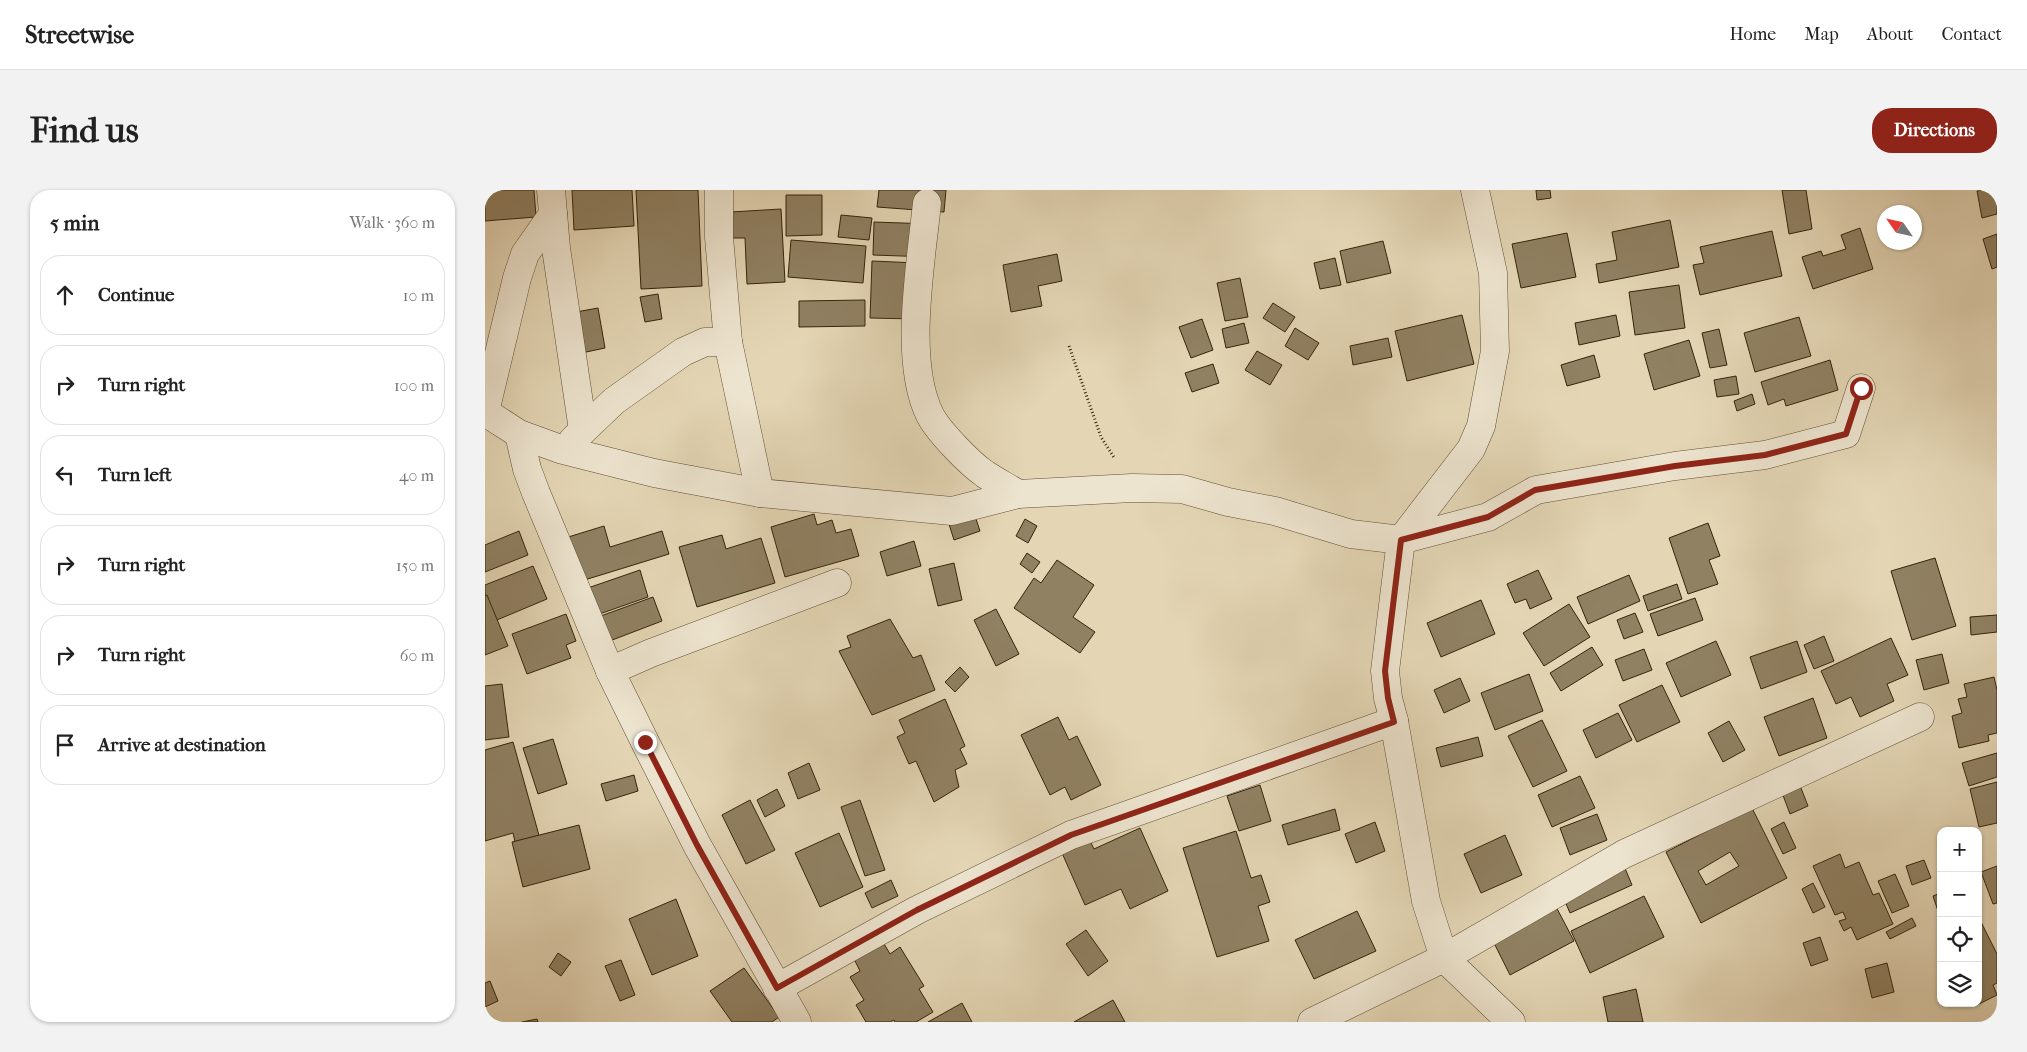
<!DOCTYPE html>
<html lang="en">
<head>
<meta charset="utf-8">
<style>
  :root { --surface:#fff; --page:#f2f2f2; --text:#222; --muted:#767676; --line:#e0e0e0; --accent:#8f2418 }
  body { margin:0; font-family:"IM FELL French Canon",serif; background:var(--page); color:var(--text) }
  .controls { position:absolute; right:15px; bottom:15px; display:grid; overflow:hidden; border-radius:10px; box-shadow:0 1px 4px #0004 }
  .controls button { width:45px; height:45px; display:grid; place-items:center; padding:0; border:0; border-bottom:1px solid var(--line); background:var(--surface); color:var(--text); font:25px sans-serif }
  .compass { position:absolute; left:1392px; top:15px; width:45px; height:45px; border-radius:50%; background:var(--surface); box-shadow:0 1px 4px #0004; rotate:304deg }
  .stop { position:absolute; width:15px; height:15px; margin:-11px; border:4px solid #8f2418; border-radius:50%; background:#fff }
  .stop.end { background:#8f2418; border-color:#fff; box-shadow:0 1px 5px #0008 }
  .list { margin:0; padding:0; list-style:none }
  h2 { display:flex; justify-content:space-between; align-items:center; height:65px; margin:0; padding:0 20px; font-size:21px }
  h2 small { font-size:16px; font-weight:400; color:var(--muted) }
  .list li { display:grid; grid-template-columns:32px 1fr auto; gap:15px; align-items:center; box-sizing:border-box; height:80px; margin:0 10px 10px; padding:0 10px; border:1px solid var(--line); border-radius:20px }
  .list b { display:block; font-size:19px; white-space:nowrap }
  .list em { font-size:16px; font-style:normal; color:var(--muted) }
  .icon { flex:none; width:28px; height:28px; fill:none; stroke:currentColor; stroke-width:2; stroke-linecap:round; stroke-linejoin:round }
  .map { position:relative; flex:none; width:1512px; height:832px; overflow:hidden; border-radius:20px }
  header { display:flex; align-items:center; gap:30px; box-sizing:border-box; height:70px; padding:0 25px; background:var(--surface); border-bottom:1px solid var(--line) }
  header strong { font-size:24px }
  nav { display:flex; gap:28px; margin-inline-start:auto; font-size:18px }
  .intro { display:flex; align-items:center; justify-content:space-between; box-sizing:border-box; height:120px; padding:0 30px }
  h1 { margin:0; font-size:35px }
  .button { padding:12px 22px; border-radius:20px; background:var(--accent); color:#fff; font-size:18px; font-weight:700 }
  main { display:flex; gap:30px; padding:0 30px }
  aside { flex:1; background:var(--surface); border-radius:20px; box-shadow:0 1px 4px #0004 }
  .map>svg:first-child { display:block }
  .building { fill:#908163; stroke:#35240b; fill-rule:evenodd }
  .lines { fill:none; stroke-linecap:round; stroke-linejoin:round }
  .street-casing { stroke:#615036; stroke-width:29 }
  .path { stroke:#35240b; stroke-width:3; stroke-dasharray:1 2.5; stroke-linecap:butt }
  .street { stroke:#ede4cf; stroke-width:28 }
  .route { stroke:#8f2418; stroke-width:6 }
</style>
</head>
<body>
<header>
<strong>Streetwise</strong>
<nav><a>Home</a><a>Map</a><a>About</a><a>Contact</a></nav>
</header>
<div class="intro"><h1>Find us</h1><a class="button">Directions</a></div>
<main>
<aside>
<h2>5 min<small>Walk · 360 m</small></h2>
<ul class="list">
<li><svg class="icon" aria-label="ahead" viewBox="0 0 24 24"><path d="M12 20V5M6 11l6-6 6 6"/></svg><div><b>Continue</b></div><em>10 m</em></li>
<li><svg class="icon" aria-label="right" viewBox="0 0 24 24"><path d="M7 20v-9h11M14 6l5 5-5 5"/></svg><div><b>Turn right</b></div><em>100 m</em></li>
<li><svg class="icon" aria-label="left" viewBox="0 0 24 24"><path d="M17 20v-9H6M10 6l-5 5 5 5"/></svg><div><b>Turn left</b></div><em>40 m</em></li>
<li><svg class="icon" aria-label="right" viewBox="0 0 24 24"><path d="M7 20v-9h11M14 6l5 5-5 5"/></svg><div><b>Turn right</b></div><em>150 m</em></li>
<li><svg class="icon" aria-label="right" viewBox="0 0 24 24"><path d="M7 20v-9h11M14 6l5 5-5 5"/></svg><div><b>Turn right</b></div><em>60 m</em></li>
<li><svg class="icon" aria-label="arrive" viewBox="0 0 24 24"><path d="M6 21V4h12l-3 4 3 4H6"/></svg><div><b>Arrive at destination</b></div></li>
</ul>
</aside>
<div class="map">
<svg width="1512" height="832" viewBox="0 0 1512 832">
  <rect width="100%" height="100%" fill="#e4d6b5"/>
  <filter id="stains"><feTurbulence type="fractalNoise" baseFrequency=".004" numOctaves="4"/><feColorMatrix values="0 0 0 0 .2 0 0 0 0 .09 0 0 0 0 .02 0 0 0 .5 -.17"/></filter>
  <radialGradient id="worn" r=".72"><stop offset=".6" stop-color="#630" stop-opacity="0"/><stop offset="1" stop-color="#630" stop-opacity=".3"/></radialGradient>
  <g class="building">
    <path d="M0 0H49L51 27 0 31Z"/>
    <path d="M87 0H147L149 36 89 40Z"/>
    <path d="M151 0H213L217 96 156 99Z"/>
    <path d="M394 0H461L459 22 392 17Z"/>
    <path d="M1051 0H1065L1066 8 1052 10Z"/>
    <path d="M1297 0H1321L1327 39 1304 44Z"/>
    <path d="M1498 0H1512V24L1497 28 1492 1Z"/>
    <path d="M301 5H337V45L301 46Z"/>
    <path d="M296 19 300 92 262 94 260 48H247L246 22Z"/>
    <path d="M356 25 387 28 384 50 353 47Z"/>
    <path d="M1185 30 1194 77 1114 93 1111 74 1132 70 1127 42Z"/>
    <path d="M389 32 446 34 445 67 388 65Z"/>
    <path d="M1375 38 1388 79 1328 99 1317 67 1336 61 1338 66 1361 59 1356 45Z"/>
    <path d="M1287 41 1297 86 1215 105 1208 75 1219 73 1215 57Z"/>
    <path d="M1082 43 1091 87 1036 98 1027 54Z"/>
    <path d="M1512 44V77L1507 79 1498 49Z"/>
    <path d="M306 50 381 56 378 93 303 87Z"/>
    <path d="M898 51 906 83 862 93 855 61Z"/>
    <path d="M572 64 577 91 553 96 557 116 526 122 518 75Z"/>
    <path d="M850 68 856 95 835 99 829 73Z"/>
    <path d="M387 71 433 73 430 129 385 128Z"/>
    <path d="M755 88 763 127 740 131 732 93Z"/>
    <path d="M1194 95 1200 138 1150 145 1144 102Z"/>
    <path d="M173 104 177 129 160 132 155 107Z"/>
    <path d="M380 110V136L314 137V111Z"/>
    <path d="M788 113 810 127 800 142 778 128Z"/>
    <path d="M113 118 120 158 87 165 80 124Z"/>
    <path d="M977 125 989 174 922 191 910 141Z"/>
    <path d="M1131 125 1135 146 1094 155 1090 133Z"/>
    <path d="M1314 127 1326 166 1270 182 1259 143Z"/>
    <path d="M717 129 728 160 706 168 694 137Z"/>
    <path d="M759 133 764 153 741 158 737 139Z"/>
    <path d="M810 138 834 153 823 170 800 156Z"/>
    <path d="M1234 139 1242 175 1225 178 1217 143Z"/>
    <path d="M903 148 907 167 868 175 865 156Z"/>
    <path d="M1204 150 1215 186 1169 200 1159 164Z"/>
    <path d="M772 161 797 175 785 195 760 180Z"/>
    <path d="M1109 165 1115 187 1082 196 1076 175Z"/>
    <path d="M1345 170 1353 200 1301 216 1299 209 1283 215 1276 192Z"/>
    <path d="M728 174 734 193 707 202 700 183Z"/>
    <path d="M1251 186 1254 204 1232 207 1229 190Z"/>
    <path d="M1267 204 1270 214 1252 221 1249 211Z"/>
    <path d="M489 323 495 341 469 350 463 331Z"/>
    <path d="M329 324 332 335 347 330 351 343 366 339 374 366 300 387 286 337Z"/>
    <path d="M540 329 552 336 543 353 531 346Z"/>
    <path d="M1223 333 1235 366 1224 370 1233 394 1203 404 1184 348Z"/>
    <path d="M119 336 125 357 177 341 184 364 93 392 80 348Z"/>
    <path d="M34 341 43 365 0 382V355Z"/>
    <path d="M237 345 241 359 276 348 290 393 212 417 194 357Z"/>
    <path d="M429 351 436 376 402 386 395 362Z"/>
    <path d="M542 363 555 372 547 383 535 374Z"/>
    <path d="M1450 368 1471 436 1427 450 1406 381Z"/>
    <path d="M572 370 609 395 588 427 610 442 595 463 529 418 549 388 556 393Z"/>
    <path d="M469 373 477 410 453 416 444 379Z"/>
    <path d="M48 376 62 409 0 435V395Z"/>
    <path d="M155 380 163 407 106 427 97 400Z"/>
    <path d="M1053 380 1067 409 1045 419 1041 409 1030 413 1022 394Z"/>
    <path d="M1144 385 1155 411 1103 434 1092 407Z"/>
    <path d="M1192 394 1197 409 1163 421 1158 406Z"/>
    <path d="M2 405 23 456 0 465V406Z"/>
    <path d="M168 407 177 431 122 452 113 427Z"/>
    <path d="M1210 408 1218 430 1173 446 1165 424Z"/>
    <path d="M996 410 1010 444 956 467 942 433Z"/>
    <path d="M1084 414 1105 447 1059 476 1038 443Z"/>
    <path d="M511 419 534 464 511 476 489 430Z"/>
    <path d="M1150 423 1158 442 1139 449 1132 430Z"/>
    <path d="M81 424 91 451 81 455 86 468 42 484 27 444Z"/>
    <path d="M1512 425V442L1486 445 1485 427Z"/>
    <path d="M405 429 428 468 436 465 450 500 387 525 354 461 366 457 362 446Z"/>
    <path d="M1339 446 1349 471 1329 479 1319 455Z"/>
    <path d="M1406 448 1423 485 1402 494 1409 511 1375 527 1366 507 1351 514 1336 481Z"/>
    <path d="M1231 451 1246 485 1196 507 1181 473Z"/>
    <path d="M1312 451 1322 482 1276 499 1265 467Z"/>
    <path d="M1107 457 1118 475 1076 501 1065 483Z"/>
    <path d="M1159 459 1167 480 1138 491 1130 470Z"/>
    <path d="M1457 464 1464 493 1439 500 1431 470Z"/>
    <path d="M475 477 484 487 470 502 460 492Z"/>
    <path d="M1044 484 1058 521 1010 540 996 503Z"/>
    <path d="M1509 487 1512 500V543L1503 545 1504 551 1474 558 1467 526 1477 523 1473 509 1482 507 1479 494Z"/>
    <path d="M975 488 985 511 959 523 949 500Z"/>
    <path d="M17 494 24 547 0 550V496Z"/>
    <path d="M1177 495 1195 532 1152 552 1134 515Z"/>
    <path d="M1328 508 1342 548 1294 566 1279 527Z"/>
    <path d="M460 509 480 556 475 559 482 574 470 580 474 597 449 612 431 571 424 574 412 547 420 543 414 530Z"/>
    <path d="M1133 523 1147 550 1111 568 1098 540Z"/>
    <path d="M573 527 584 550 592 546 616 595 586 610 580 597 565 605 536 545Z"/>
    <path d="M1057 530 1082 581 1048 597 1023 546Z"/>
    <path d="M1244 531 1260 560 1238 572 1223 543Z"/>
    <path d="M993 547 998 566 956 577 951 558Z"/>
    <path d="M68 549 82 594 53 604 38 558Z"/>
    <path d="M28 552 55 649 31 656 28 643 0 651V560Z"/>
    <path d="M1512 563V587L1484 596 1477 573Z"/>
    <path d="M324 573 335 600 313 609 303 583Z"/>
    <path d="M149 585 153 601 121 611 116 594Z"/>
    <path d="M1095 586 1110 618 1067 637 1053 605Z"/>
    <path d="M1512 592V633L1494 637 1485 599Z"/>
    <path d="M1314 593 1323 616 1305 624 1296 600Z"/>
    <path d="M775 595 786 631 754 641 742 606Z"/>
    <path d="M292 599 300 616 280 627 272 610Z"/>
    <path d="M265 610 290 660 261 674 237 625Z"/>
    <path d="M375 610 400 680 380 686 356 617Z"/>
    <path d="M1267 618 1302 688 1216 733 1181 662ZM1245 662 1254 676 1221 695 1213 681Z"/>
    <path d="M850 619 855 640 803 655 797 635Z"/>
    <path d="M1112 624 1122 650 1085 665 1075 638Z"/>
    <path d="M890 632 900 661 871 673 860 644Z"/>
    <path d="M1299 632 1311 658 1298 664 1286 639Z"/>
    <path d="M94 635 105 679 38 697 27 652Z"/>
    <path d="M655 638 683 701 645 719 636 699 600 715 577 663 605 651 609 659Z"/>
    <path d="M751 641 766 688 776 685 785 712 773 716 784 751 732 767 698 658Z"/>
    <path d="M354 643 378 697 335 717 310 663Z"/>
    <path d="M1020 645 1037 685 996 703 979 664Z"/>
    <path d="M1355 664 1360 678 1374 672 1388 705 1394 703 1408 734 1372 750 1366 737 1359 741 1354 731 1361 729 1358 722 1350 725 1328 676Z"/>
    <path d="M1439 670 1446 688 1427 695 1421 676Z"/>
    <path d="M1139 676 1147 695 1085 723 1077 704Z"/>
    <path d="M1512 676V713L1508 714 1496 682Z"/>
    <path d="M1410 684 1424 716 1407 723 1393 691Z"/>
    <path d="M406 690 413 706 387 718 380 703Z"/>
    <path d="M1328 693 1340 717 1328 723 1317 699Z"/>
    <path d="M1456 703V723L1454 724 1448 706Z"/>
    <path d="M1159 706 1179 747 1105 783 1086 741Z"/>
    <path d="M191 709 213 766 167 785 144 729Z"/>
    <path d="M1068 711 1089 751 1025 785 1009 753Z"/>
    <path d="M872 721 891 761 829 789 810 750Z"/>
    <path d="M1427 728 1431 736 1405 749 1401 742Z"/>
    <path d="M1495 730 1512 764V793L1508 795 1512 805 1490 816 1489 813H1493V731Z"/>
    <path d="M601 740 623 771 603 786 581 754Z"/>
    <path d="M1335 747 1343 770 1326 776 1318 753Z"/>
    <path d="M398 752 405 764 415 757 439 796 434 799 448 822 431 832H410L409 830 405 832H381L371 815 379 810 365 787 375 781 369 769Z"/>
    <path d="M73 763 86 772 76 786 64 777Z"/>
    <path d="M136 770 150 805 135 811 120 776Z"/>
    <path d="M1402 773 1409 802 1387 808 1380 779Z"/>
    <path d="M259 778 294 827 287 832H247L225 801Z"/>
    <path d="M5 791 13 811 0 817V793Z"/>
    <path d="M1151 799 1158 832H1123L1118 807Z"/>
    <path d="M628 810 640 832H589Z"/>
    <path d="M477 813 487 832H443Z"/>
    <path d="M52 829 53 832H37Z"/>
  </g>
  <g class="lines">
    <g class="street-casing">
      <g id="street">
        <path d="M66 0 71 58 98 240"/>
        <path d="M234 0V47L243 152 275 303"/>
        <path d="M990 0 1008 83 1010 161 996 236 986 259 916 350 900 481 903 508 909 531 941 711 959 768 1026 832"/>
        <path d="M442 13C436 73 418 171 445 225 453 241 485 274 500 284 510 291 522 297 533 304"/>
        <path d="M0 222 34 244 78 260 169 283 275 303 467 321 533 304 647 298 697 299 743 312 790 321 866 344 916 350 1003 327 1051 300 1190 276 1280 265 1361 244 1376 198"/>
        <path d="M0 222 32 88 40 64 68 24"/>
        <path d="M34 244 42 279 51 303 125 481 160 552 212 655 312 832"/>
        <path d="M88 250 129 211 198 162 220 152H243"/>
        <path d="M125 481 166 463 352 393"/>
        <path d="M292 798 432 720 586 645 909 531"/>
        <path d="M827 832 959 768 1139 664 1435 527"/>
      </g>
    </g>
    <path class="path" d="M584 156 616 247 630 269"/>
    <use href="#street" class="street"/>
  </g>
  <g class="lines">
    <path class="route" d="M160 552 212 655 292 798 432 720 586 645 909 532 903 508 900 481 916 350 1003 327 1050 300 1190 276 1280 265 1361 244 1376 198"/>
  </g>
  <rect width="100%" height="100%" filter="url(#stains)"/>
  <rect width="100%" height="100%" fill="url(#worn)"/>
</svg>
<div class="controls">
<button>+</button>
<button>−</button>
<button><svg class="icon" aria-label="locate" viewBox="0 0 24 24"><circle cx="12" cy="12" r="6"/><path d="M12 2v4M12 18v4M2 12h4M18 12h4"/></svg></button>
<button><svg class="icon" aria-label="layers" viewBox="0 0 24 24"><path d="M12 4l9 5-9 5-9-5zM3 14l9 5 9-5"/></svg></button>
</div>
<svg class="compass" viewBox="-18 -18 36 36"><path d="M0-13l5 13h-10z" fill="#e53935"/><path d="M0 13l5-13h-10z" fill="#767676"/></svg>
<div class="stop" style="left:1376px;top:198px"></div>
<div class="stop end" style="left:160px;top:552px"></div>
</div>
</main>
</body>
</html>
